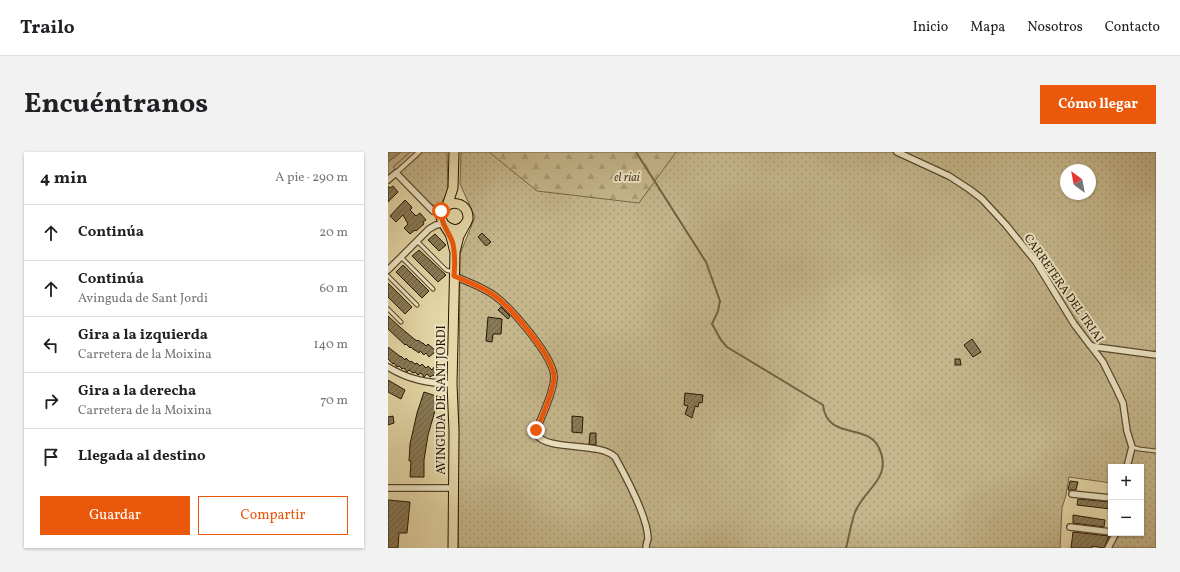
<!DOCTYPE html>
<html lang="es">
<head>
<meta charset="utf-8">
<style>
  :root { --surface:#fff; --page:#f2f2f2; --text:#202124; --muted:#757577; --line:#e0e0e0; --accent:#ea580c }
  body { margin:0; font-family:Vollkorn,serif; background:var(--page); color:var(--text) }
  .controls { position:absolute; right:12px; bottom:12px; display:grid; overflow:hidden; border-radius:0px; box-shadow:0 1px 3px #0004 }
  .controls button { width:36px; height:36px; display:grid; place-items:center; padding:0; border:0; border-bottom:1px solid var(--line); background:var(--surface); color:var(--text); font:20px sans-serif }
  .compass { position:absolute; left:672px; top:12px; width:36px; height:36px; border-radius:50%; background:var(--surface); box-shadow:0 1px 3px #0004; rotate:328deg }
  .stop { position:absolute; width:12px; height:12px; margin:-9px; border:3px solid #ea580c; border-radius:50%; background:#fff }
  .stop.end { background:#ea580c; border-color:#fff; box-shadow:0 1px 4px #0008 }
  .list { margin:0; padding:0; list-style:none }
  h2 { display:flex; justify-content:space-between; align-items:center; height:52px; margin:0; padding:0 16px; font-size:17px }
  h2 small { font-size:13px; font-weight:400; color:var(--muted) }
  .list li { display:grid; grid-template-columns:26px 1fr auto; gap:12px; align-items:center; box-sizing:border-box; height:56px; padding:0 16px; border-top:1px solid var(--line) }
  .list b { display:block; font-size:15px; white-space:nowrap }
  .list p { margin:0; font-size:13px; white-space:nowrap; color:var(--muted) }
  .list em { font-size:13px; font-style:normal; color:var(--muted) }
  .actions { display:flex; gap:8px; padding:12px 16px }
  .actions a { flex:1; padding:9px 0; border:1px solid var(--accent); border-radius:0px; text-align:center; font-size:14px; color:var(--accent) }
  .actions .main { background:var(--accent); color:#fff }
  .icon { flex:none; width:22px; height:22px; fill:none; stroke:currentColor; stroke-width:2; stroke-linecap:round; stroke-linejoin:round }
  .map { position:relative; flex:none; width:768px; height:396px; overflow:hidden; border-radius:0px }
  header { display:flex; align-items:center; gap:24px; box-sizing:border-box; height:56px; padding:0 20px; background:var(--surface); border-bottom:1px solid var(--line) }
  header strong { font-size:19px }
  nav { display:flex; gap:22px; margin-inline-start:auto; font-size:14px }
  .intro { display:flex; align-items:center; justify-content:space-between; box-sizing:border-box; height:96px; padding:0 24px }
  h1 { margin:0; font-size:28px }
  .button { padding:10px 18px; border-radius:0px; background:var(--accent); color:#fff; font-size:14px; font-weight:700 }
  main { display:flex; gap:24px; padding:0 24px }
  aside { flex:1; background:var(--surface); border-radius:0px; box-shadow:0 1px 3px #0004 }
  .map>svg:first-child { display:block }
  .green { fill:url(#green-dots); stroke:#766646; fill-rule:evenodd }
  .forest { fill:url(#forest-firs); stroke:#766646 }
  .water { fill:#a4956f; stroke:#726243 }
  .lines { fill:none; stroke-linecap:round; stroke-linejoin:round }
  .stream { stroke:#726243; stroke-width:2 }
  .building { fill:url(#building-hatch); stroke:#261601 }
  .service-casing { stroke:#56462a; stroke-width:5 }
  .pedestrian-casing { stroke:#56462a; stroke-width:6 }
  .minor-casing { stroke:#56462a; stroke-width:8 }
  .primary-casing { stroke:#261601; stroke-width:11 }
  .service { stroke:#eee5c6; stroke-width:3 }
  .pedestrian { stroke:#eee5c6; stroke-width:4 }
  .minor { stroke:#eee5c6; stroke-width:5.5 }
  .primary { stroke:#e5d7a7; stroke-width:9 }
  .route { stroke:#ea580c; stroke-width:5 }
  .labels { text-anchor:middle; stroke-width:4; stroke-linejoin:round; paint-order:stroke }
  .park-label { font-size:12px; font-style:italic; fill:#56462a; stroke:#eee5c6 }
  .street-label { font-size:12px; fill:#261601; stroke:#eee5c6 }
</style>
</head>
<body>
<header>
<strong>Trailo</strong>
<nav><a>Inicio</a><a>Mapa</a><a>Nosotros</a><a>Contacto</a></nav>
</header>
<div class="intro"><h1>Encuéntranos</h1><a class="button">Cómo llegar</a></div>
<main>
<aside>
<h2>4 min<small>A pie · 290 m</small></h2>
<ul class="list">
<li><svg class="icon" aria-label="ahead" viewBox="0 0 24 24"><path d="M12 20V5M6 11l6-6 6 6"/></svg><div><b>Continúa</b></div><em>20 m</em></li>
<li><svg class="icon" aria-label="ahead" viewBox="0 0 24 24"><path d="M12 20V5M6 11l6-6 6 6"/></svg><div><b>Continúa</b><p>Avinguda de Sant Jordi</p></div><em>60 m</em></li>
<li><svg class="icon" aria-label="left" viewBox="0 0 24 24"><path d="M17 20v-9H6M10 6l-5 5 5 5"/></svg><div><b>Gira a la izquierda</b><p>Carretera de la Moixina</p></div><em>140 m</em></li>
<li><svg class="icon" aria-label="right" viewBox="0 0 24 24"><path d="M7 20v-9h11M14 6l5 5-5 5"/></svg><div><b>Gira a la derecha</b><p>Carretera de la Moixina</p></div><em>70 m</em></li>
<li><svg class="icon" aria-label="arrive" viewBox="0 0 24 24"><path d="M6 21V4h12l-3 4 3 4H6"/></svg><div><b>Llegada al destino</b></div></li>
</ul>
<div class="actions"><a class="main">Guardar</a><a>Compartir</a></div>
</aside>
<div class="map">
<svg width="768" height="396" viewBox="0 0 768 396">
  <defs>
    <pattern id="green-dots" width="8" height="8" patternUnits="userSpaceOnUse"><rect width="8" height="8" fill="#c5b68b"/><path d="M2 2h.1M6 6h.1" fill="none" stroke="#a99c76" stroke-width="1.8" stroke-linecap="round"/></pattern>
    <pattern id="forest-firs" width="22" height="20" patternUnits="userSpaceOnUse"><rect width="22" height="20" fill="#c5b68b"/><path d="M5 1l3.5 6h-7zM16 11l3.5 6h-7z" fill="#a99c76"/></pattern>
    <pattern id="building-hatch" width="6" height="6" patternUnits="userSpaceOnUse"><rect width="6" height="6" fill="#897a57"/><path d="M-1 1l2-2M0 6l6-6M5 7l2-2" fill="none" stroke="#706346"/></pattern>
  </defs>
  <rect width="100%" height="100%" fill="#e5d7a7"/>
  <filter id="stains"><feTurbulence type="fractalNoise" baseFrequency=".005" numOctaves="4"/><feColorMatrix values="0 0 0 0 .2 0 0 0 0 .09 0 0 0 0 .02 0 0 0 .5 -.17"/></filter>
  <radialGradient id="worn" r=".72"><stop offset=".6" stop-color="#630" stop-opacity="0"/><stop offset="1" stop-color="#630" stop-opacity=".3"/></radialGradient>
  <g class="green">
    <path d="M22 0H59L60 39 53 52 47 54 41 51 5 15Z"/>
    <path d="M73 0H768V396H717L724 381H753V315H723V331L681 325 678 343 674 356 672 396H70L72 102 87 65 72 32ZM678 18H702V42H678Z"/>
  </g>
  <g class="forest">
    <path d="M13 0H22L5 15 8 18 0 23V10Z"/>
    <path d="M101 0H288L251 51 149 39Z"/>
  </g>
  <path class="water" d="M0 0H13L0 10Z"/>
  <g class="lines">
    <path class="stream" d="M248 0 318 110 332 149 330 159 324 172 333 188 339 195 435 253C439 289 479 270 491 296 505 326 477 336 467 360 463 371 461 385 458 396"/>
  </g>
  <g class="building">
    <path d="M0 34 2 36 5 34 10 40 0 50Z"/>
    <path d="M17 48 23 54 24 56 22 58 28 64 32 61 38 68 35 70 36 72 28 79 27 78 22 82 16 76 20 72 15 63 8 70 2 64Z"/>
    <path d="M94 81 103 90 98 94 90 85Z"/>
    <path d="M47 82 58 93 51 99 40 88Z"/>
    <path d="M31 98 58 123 50 130 24 104Z"/>
    <path d="M15 113 41 139 34 146 8 120Z"/>
    <path d="M0 131 24 155 17 162 0 145Z"/>
    <path d="M113 155 122 164 120 167 110 158Z"/>
    <path d="M0 164 13 176 25 186 29 189 30 188 34 191H35L38 194 40 192 48 199 41 205 38 201 36 203 32 199 31 201 27 198H26L23 195 22 196 18 192 17 193 0 177Z"/>
    <path d="M100 165 114 167 113 182H105L104 190 98 189Z"/>
    <path d="M584 187 593 200 585 205 576 193Z"/>
    <path d="M0 195 13 205V204L17 208 18 206 22 210 23 209 27 212 29 211 32 214 34 212 38 216 40 214 44 218 46 215 50 218 53 215 56 219 49 226 45 223 42 225 39 222 36 225 33 221 30 223 27 220 25 221 21 218 19 220 16 216 14 217 11 214 9 215 6 211 5 212 0 207Z"/>
    <path d="M567 207H572L573 213H567Z"/>
    <path d="M0 228 17 238 13 247 0 240Z"/>
    <path d="M36 240 51 245 40 283 36 308V325H22L23 309H21L22 292 29 261Z"/>
    <path d="M297 241 315 243 314 251 311 250 310 255 307 254 304 266 297 262 300 254 296 253Z"/>
    <path d="M5 264 6 271 0 273V265Z"/>
    <path d="M184 264 195 265 194 281 184 280Z"/>
    <path d="M202 281H208V293L201 292Z"/>
    <path d="M682 329 690 330 688 338H680Z"/>
    <path d="M690 347 723 350V357L689 353Z"/>
    <path d="M0 348 22 350 19 381H11L10 396H0Z"/>
    <path d="M685 363 717 368 716 375 685 371Z"/>
    <path d="M685 380 721 384 716 396 704 394V396H683Z"/>
  </g>
  <g class="lines">
    <g class="service-casing">
      <g id="service">
        <path d="M29 89 58 118 65 120"/>
        <path d="M13 105 45 137"/>
        <path d="M0 124 29 153"/>
        <path d="M0 157 13 170"/>
        <path d="M744 295 751 297 768 299"/>
      </g>
    </g>
    <g class="pedestrian-casing">
      <path id="pedestrian" d="M8 21 31 0"/>
    </g>
    <g class="minor-casing">
      <g id="minor">
        <path d="M509 0 561 24 581 37 594 47 618 73 648 110 686 172 715 210 728 236 735 251 739 279 744 295 739 315"/>
        <path d="M0 28 8 21 45 59 49 60 56 57"/>
        <path d="M0 118 41 77 48 73 55 72"/>
        <path d="M66 124C80 130 95 135 107 144 124 157 166 205 166 225 166 239 154 265 148 278V282C159 300 211 289 227 305 237 323 260 366 260 387 259 390 258 393 258 396"/>
        <path d="M702 193 708 195 768 203"/>
        <path d="M0 215C21 228 40 231 64 232"/>
        <path d="M0 336H65"/>
        <path d="M684 342 723 346"/>
        <path d="M682 375 723 380"/>
        <path d="M720 396 728 381"/>
      </g>
    </g>
    <g class="primary-casing">
      <g id="primary">
        <path d="M59 54 65 36 66 0"/>
        <path d="M57 73C65 81 76 78 80 67 81 46 53 47 53 65 54 71 59 77 62 82 64 87 65 92 66 97"/>
        <path d="M65 396 66 279 64 232 67 100 71 84 78 71"/>
      </g>
    </g>
    <use href="#service" class="service"/>
    <use href="#pedestrian" class="pedestrian"/>
    <use href="#minor" class="minor"/>
    <use href="#primary" class="primary"/>
  </g>
  <g class="lines">
    <path class="route" d="M53 59 56 57C49 69 62 80 65 92 67 102 67 113 66 124 80 130 95 135 107 144 124 157 166 205 166 225 166 237 154 266 148 278"/>
  </g>
  <g class="labels">
    <g class="park-label">
      <text x="239" y="29">el riai</text>
    </g>
    <g class="street-label">
      <text transform="translate(676 136) rotate(55)" y="4">CARRETERA DEL TRIAI</text>
      <text transform="translate(53 248) rotate(-90)" y="4">AVINGUDA DE SANT JORDI</text>
    </g>
  </g>
  <rect width="100%" height="100%" filter="url(#stains)"/>
  <rect width="100%" height="100%" fill="url(#worn)"/>
</svg>
<div class="controls">
<button>+</button>
<button>−</button>
</div>
<svg class="compass" viewBox="-18 -18 36 36"><path d="M0-13l5 13h-10z" fill="#e53935"/><path d="M0 13l5-13h-10z" fill="#757577"/></svg>
<div class="stop" style="left:53px;top:59px"></div>
<div class="stop end" style="left:148px;top:278px"></div>
</div>
</main>
</body>
</html>
